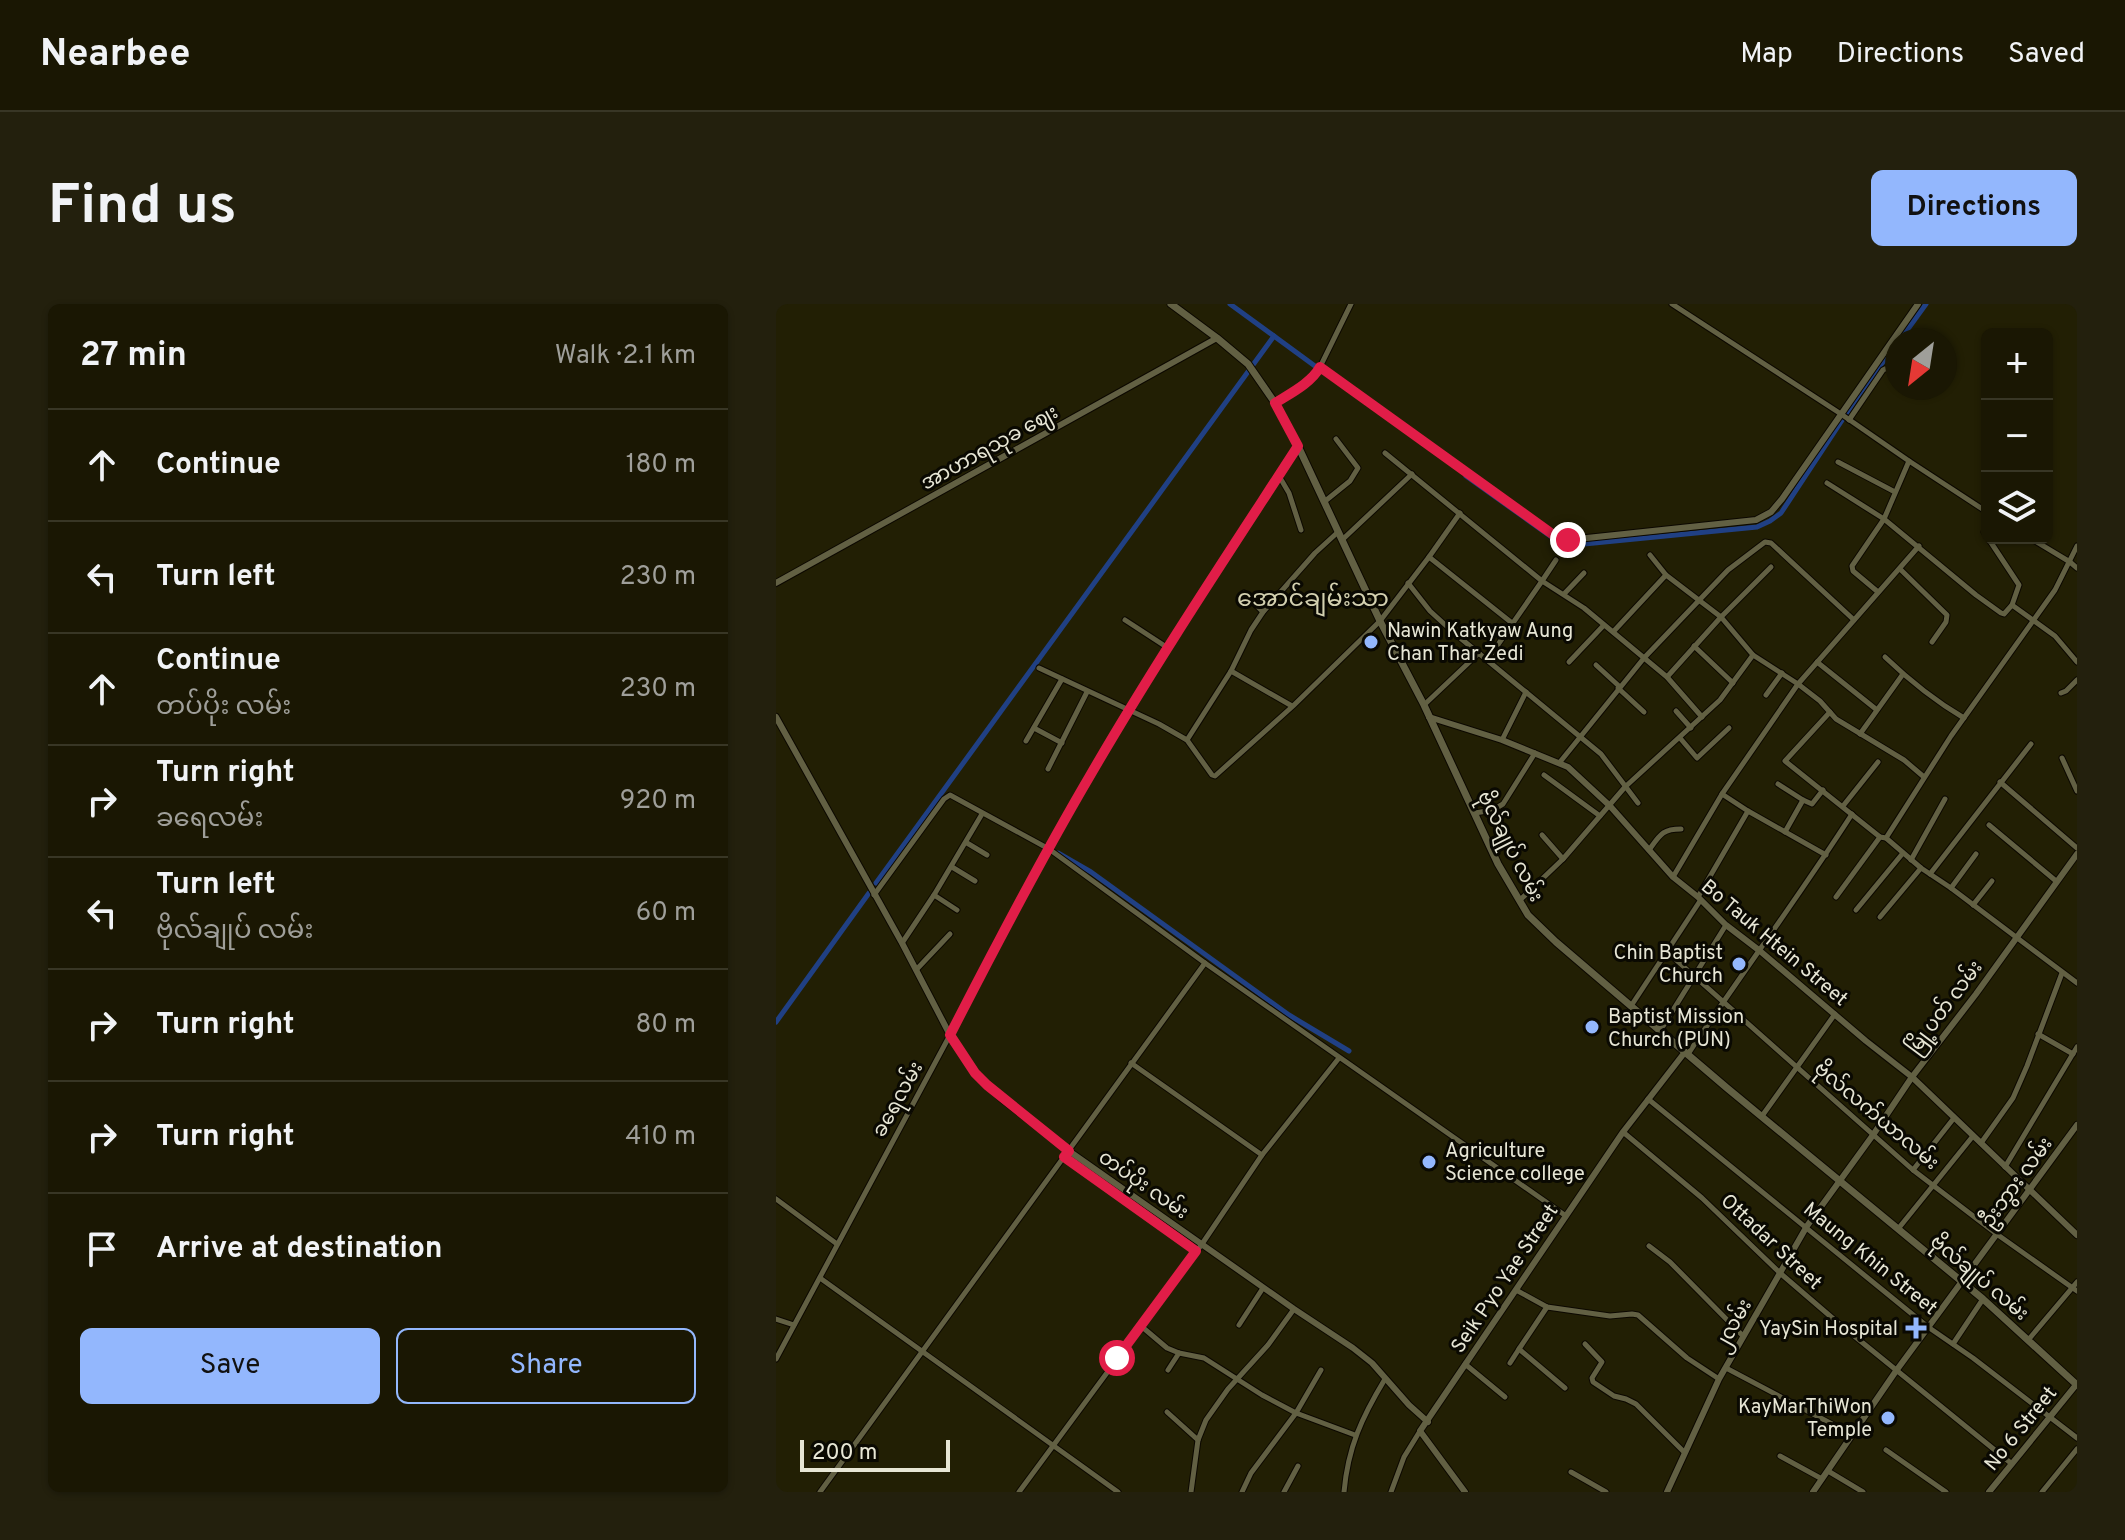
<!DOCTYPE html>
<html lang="en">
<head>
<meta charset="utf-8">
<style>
  :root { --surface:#1a1703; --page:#23200d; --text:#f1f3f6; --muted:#9f9f9a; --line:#383625; --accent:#93b7fd }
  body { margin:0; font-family:Overpass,"Noto Sans Myanmar",sans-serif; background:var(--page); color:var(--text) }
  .controls { position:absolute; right:24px; top:24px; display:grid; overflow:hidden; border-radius:12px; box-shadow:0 2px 6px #0004 }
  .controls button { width:72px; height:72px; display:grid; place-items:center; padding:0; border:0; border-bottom:2px solid var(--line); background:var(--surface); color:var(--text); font:40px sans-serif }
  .compass { position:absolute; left:1109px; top:24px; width:72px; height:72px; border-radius:50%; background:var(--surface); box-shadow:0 2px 6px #0004; rotate:210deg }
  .scale { position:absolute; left:24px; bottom:20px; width:150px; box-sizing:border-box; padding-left:8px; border:4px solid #e7e6d5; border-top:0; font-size:22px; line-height:28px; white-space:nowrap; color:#e7e6d5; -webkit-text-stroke:6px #0a0902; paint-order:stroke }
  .stop { position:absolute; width:24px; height:24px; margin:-18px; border:6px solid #e11d48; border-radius:50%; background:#fff }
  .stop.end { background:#e11d48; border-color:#fff; box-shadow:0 2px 8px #0008 }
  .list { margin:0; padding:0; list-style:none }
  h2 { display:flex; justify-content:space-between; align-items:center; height:104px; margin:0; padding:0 32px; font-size:34px }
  h2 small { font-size:26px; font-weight:400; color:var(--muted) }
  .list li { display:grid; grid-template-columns:52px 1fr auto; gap:24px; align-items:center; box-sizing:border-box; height:112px; padding:0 32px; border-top:2px solid var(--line) }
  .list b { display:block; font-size:30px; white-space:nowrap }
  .list p { margin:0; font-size:26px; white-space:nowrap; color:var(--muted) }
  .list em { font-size:26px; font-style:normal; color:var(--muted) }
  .actions { display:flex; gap:16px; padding:24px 32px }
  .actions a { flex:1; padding:18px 0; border:2px solid var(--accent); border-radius:12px; text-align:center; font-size:28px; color:var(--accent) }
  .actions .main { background:var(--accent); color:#111 }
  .icon { flex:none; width:44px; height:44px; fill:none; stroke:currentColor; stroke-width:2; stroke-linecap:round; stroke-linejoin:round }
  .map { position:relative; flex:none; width:1301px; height:1188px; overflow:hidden; border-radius:12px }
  header { display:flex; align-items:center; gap:48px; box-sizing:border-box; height:112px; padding:0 40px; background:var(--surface); border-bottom:2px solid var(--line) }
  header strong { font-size:38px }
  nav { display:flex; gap:44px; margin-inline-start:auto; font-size:28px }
  .intro { display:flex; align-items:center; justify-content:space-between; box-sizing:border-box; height:192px; padding:0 48px }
  h1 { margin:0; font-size:56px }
  .button { padding:20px 36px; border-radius:12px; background:var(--accent); color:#111; font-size:28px; font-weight:700 }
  main { display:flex; gap:48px; padding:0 48px }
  aside { flex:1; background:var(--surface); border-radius:12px; box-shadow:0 2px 6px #0004 }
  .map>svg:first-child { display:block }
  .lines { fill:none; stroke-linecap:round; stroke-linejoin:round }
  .canal { stroke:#204084; stroke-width:5 }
  .minor-casing { stroke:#0c0800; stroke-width:7 }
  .tertiary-casing { stroke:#0c0800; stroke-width:8 }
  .secondary-casing { stroke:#0c0800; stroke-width:9 }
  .minor { stroke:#626043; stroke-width:5 }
  .tertiary { stroke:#626043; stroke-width:6 }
  .secondary { stroke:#626043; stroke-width:7 }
  .route { stroke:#e11d48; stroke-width:10 }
  .poi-dot { fill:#93b7fd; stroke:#0a0902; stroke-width:3 }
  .labels { text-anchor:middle; stroke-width:6; stroke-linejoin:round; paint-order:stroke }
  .street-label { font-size:20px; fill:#e7e6d5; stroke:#0a0902 }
  .poi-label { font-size:20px; fill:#e7e6d5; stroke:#0a0902; text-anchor:start }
  .quarter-label { font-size:24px; fill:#d3d0b0; stroke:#0a0902 }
</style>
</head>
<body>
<header>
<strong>Nearbee</strong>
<nav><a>Map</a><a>Directions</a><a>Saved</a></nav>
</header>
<div class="intro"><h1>Find us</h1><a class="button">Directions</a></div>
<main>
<aside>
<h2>27 min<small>Walk · 2.1 km</small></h2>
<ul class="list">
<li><svg class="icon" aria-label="ahead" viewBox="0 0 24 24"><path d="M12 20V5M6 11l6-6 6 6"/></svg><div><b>Continue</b></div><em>180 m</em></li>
<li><svg class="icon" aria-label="left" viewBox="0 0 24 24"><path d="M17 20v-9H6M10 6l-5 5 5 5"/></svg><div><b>Turn left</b></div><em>230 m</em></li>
<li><svg class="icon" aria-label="ahead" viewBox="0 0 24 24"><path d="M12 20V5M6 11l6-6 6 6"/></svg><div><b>Continue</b><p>တပ်ပိုး လမ်း</p></div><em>230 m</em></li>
<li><svg class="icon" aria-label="right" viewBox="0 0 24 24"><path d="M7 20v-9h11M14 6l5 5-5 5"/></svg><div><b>Turn right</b><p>ခရေလမ်း</p></div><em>920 m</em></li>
<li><svg class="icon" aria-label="left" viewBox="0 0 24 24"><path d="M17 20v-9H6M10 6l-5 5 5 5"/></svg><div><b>Turn left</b><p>ဗိုလ်ချုပ် လမ်း</p></div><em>60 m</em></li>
<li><svg class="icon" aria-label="right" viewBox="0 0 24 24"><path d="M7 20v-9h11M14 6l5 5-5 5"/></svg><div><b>Turn right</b></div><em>80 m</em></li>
<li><svg class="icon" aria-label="right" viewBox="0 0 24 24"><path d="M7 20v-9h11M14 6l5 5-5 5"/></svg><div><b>Turn right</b></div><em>410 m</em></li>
<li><svg class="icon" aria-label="arrive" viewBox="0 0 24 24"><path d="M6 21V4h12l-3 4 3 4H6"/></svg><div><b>Arrive at destination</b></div></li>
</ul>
<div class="actions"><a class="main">Save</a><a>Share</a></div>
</aside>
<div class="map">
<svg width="1301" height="1188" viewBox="0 0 1301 1188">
  <rect width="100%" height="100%" fill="#221f04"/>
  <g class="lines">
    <g class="canal">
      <path d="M454 0 543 65"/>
      <path d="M1124 36 1150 0"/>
      <path d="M690 172 784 239 798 241 981 223 994 217 1005 209 1084 89 1121 39"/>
      <path d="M282 549 315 568 513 711 573 747"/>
      <path d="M100 579 498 32"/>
      <path d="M0 718 93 589"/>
    </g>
    <g class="minor-casing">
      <g id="minor">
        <path d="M896 0 1065 110 1133 157 1211 208"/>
        <path d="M544 63 575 0"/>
        <path d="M1073 116 1107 66 1111 64 1121 68"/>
        <path d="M609 149 766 277 780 256"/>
        <path d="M1062 158 1119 188"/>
        <path d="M503 172 513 189 525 226"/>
        <path d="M1051 179 1108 215 1200 291 1225 309 1228 310 1236 301"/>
        <path d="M548 198 574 177 582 164 560 135"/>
        <path d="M1211 222 1208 228 1211 233"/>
        <path d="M1212 234 1243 281 1236 301 1279 332 1301 358"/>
        <path d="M1254 234 1294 258 1301 264"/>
        <path d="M566 236 636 170"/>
        <path d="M1301 242 1279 286 1175 432 1110 534 1145 564 1175 584 1301 679"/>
        <path d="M874 251 890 271 945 313 977 351 1022 380 1044 397 1060 415 1128 456 1148 473"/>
        <path d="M653 253 684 209"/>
        <path d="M1124 265 1171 311 1170 318 1156 338"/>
        <path d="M632 279 654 307 677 328 825 450 862 499"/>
        <path d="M1102 288 1077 267 1076 262 1108 215 1133 157"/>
        <path d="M468 289 487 308"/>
        <path d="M788 290 808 269"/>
        <path d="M349 316 392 344"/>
        <path d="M837 328 890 271"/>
        <path d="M918 342 957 379"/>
        <path d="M1109 353C1133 376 1159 397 1188 414"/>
        <path d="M712 355 766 277 808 304 891 373 926 413"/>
        <path d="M793 358 828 321"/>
        <path d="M1041 358 1101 406"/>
        <path d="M820 361 844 383"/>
        <path d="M263 364 383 420 411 436 436 471 439 472 517 402 604 317 653 253 736 319"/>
        <path d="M455 367 516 402"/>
        <path d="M891 373 945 313 995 263"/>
        <path d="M842 384 868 408"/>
        <path d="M1285 389 1290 387 1301 376"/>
        <path d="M990 391 1006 369"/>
        <path d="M648 401 703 349"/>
        <path d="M900 407 915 424"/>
        <path d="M1054 408 1009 457 1104 533 1110 534"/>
        <path d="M258 424 286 439"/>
        <path d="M1084 430 1127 370"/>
        <path d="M904 434 921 454 953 424"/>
        <path d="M411 436 455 367 475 326 487 308 539 249 562 228"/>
        <path d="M726 436 750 388"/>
        <path d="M250 437 286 375"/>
        <path d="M1286 454 1301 487"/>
        <path d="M784 458 868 354 952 266 989 238 995 239 1078 316"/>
        <path d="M272 465 311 388"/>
        <path d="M768 471 824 512"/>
        <path d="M1224 478 1301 544"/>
        <path d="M1002 480 1027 496 1036 500 1047 486"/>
        <path d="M946 490 972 507 1050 551"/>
        <path d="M1067 502 1102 458"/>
        <path d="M699 509 717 506 727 500 759 449"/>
        <path d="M1213 521 1280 577"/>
        <path d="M1009 528 1027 496"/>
        <path d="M766 531 787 555"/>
        <path d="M191 539 211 551"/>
        <path d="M873 546C884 531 886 525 905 525"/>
        <path d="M1135 556 1169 495"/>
        <path d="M176 563 199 577"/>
        <path d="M1154 570 1255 440"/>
        <path d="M897 573 946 490 1022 380 1143 242"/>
        <path d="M1175 584 1200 550"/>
        <path d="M98 591 168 495 174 491 273 545 429 659 790 912"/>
        <path d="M158 591 181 606"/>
        <path d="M922 593 972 507"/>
        <path d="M1060 593 1104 533"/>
        <path d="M744 596 787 555 849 483 944 396 977 351"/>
        <path d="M1197 601 1216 577"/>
        <path d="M1080 606 1127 549"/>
        <path d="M1104 613 1145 564"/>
        <path d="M126 639 158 591 206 510"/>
        <path d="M890 647 1137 866 1222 931 1301 987"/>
        <path d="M140 666 174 630"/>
        <path d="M855 702 924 597"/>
        <path d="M884 727 950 621"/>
        <path d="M1262 730 1297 750"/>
        <path d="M912 750C966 669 1024 591 1076 510"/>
        <path d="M355 759 486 851"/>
        <path d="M872 795 1152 1023 1197 1054 1301 1134"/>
        <path d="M986 812 1059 710"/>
        <path d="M847 828 926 894 1004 969 1061 1018 1236 1160"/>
        <path d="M1205 839 1237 794 1251 762 1286 669"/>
        <path d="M288 853 420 947"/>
        <path d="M1229 863 1301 743"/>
        <path d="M1137 866 1178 814"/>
        <path d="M0 895 61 940"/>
        <path d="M1122 925 1197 832"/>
        <path d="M873 942 894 958 967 1032"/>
        <path d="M44 974 342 1188"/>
        <path d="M740 986 771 1003 834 1012 856 1010 862 1011 911 1054 943 1075"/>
        <path d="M771 1003 743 1045 789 1084"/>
        <path d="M0 1015 18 1021"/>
        <path d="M463 1021 487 984"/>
        <path d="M365 1022 391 1044 403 1049 428 1054 486 1091 520 1109 545 1066"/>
        <path d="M1253 1035 1301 978"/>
        <path d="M809 1040 826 1058 816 1074 817 1078 838 1092 850 1095 860 1100 908 1148"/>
        <path d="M1177 1040 1207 995"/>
        <path d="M0 1055 174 731 221 637 314 471 352 407 522 142"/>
        <path d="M734 1059 743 1045"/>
        <path d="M689 1060 729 1093"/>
        <path d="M950 1064 1075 1130"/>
        <path d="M392 1066 403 1049"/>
        <path d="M391 1108 422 1136"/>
        <path d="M1110 1146 1170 1188"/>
        <path d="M1004 1152 1046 1175"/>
        <path d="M1052 1167 1087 1188"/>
        <path d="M795 1168 830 1188"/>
        <path d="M44 1188 429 659"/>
        <path d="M243 1188 426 940 486 851 563 754"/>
        <path d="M415 1188 422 1136 430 1116 452 1085 492 1041 518 1005"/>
        <path d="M466 1188 475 1169 520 1109 579 1131"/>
        <path d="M508 1188 522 1162"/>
        <path d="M568 1188C572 1143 586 1113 609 1075"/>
        <path d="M615 1188 628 1153 644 1127"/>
        <path d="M1266 1188 1301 1145"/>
      </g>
    </g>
    <g class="tertiary-casing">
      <g id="tertiary">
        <path d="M544 63 779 232 792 236 980 216 995 208 1006 195 1142 0"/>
        <path d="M499 99 529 80 544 63"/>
        <path d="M0 279 441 34"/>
        <path d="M0 413 126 639 174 731 199 769 226 795 293 847 518 1005 577 1044 596 1059 633 1101 652 1118"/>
        <path d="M653 413 726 436 792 463 834 502 897 573 922 593 950 621 984 647 1090 737 1136 773 1301 931"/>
        <path d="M689 1188 644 1127 847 828 909 748"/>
        <path d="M891 1188 943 1075 1031 922 1097 831 1136 773 1200 690 1301 550"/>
        <path d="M1037 1188 1120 1067 1301 821"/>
        <path d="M1213 1188 1300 1081"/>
      </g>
    </g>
    <g class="secondary-casing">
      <path id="secondary" d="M395 0 441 34 472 60 499 99 522 142 604 317 648 401 722 560 752 611 780 638 951 784 1207 995 1301 1081"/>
    </g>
    <use href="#minor" class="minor"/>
    <use href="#tertiary" class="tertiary"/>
    <use href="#secondary" class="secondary"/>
  </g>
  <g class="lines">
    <path class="route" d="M341 1054 420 947 288 853 293 847 211 781 199 769 174 731C219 643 265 555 315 470 380 358 452 250 522 142L499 99C515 89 535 79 544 63L779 232 792 236"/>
  </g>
  <g class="poi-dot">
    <circle cx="595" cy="338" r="8"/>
    <circle cx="963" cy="660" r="8"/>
    <circle cx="816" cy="723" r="8"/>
    <circle cx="653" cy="858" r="8"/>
    <path d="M1136 1012h8v8h8v8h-8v8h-8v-8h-8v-8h8z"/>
    <circle cx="1112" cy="1114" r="8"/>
  </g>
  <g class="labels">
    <g class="street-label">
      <text transform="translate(213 143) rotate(-29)" y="7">အာဟာရသုခ ဈေး</text>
      <text transform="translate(735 542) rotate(63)" y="7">ဗိုလ်ချုပ် လမ်း</text>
      <text transform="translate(999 638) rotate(40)" y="7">Bo Tauk Htein Street</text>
      <text transform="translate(1168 703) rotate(-53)" y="7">မြို့ပတ် လမ်း</text>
      <text transform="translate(121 795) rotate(-61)" y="7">ခရေလမ်း</text>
      <text transform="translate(1101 811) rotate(40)" y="7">ဗိုလ်လက်ယာလမ်း</text>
      <text transform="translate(1240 878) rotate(-54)" y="7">ဦးဘွား လမ်း</text>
      <text transform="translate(368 880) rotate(35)" y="7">တပ်ပိုး လမ်း</text>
      <text transform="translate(996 937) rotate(43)" y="7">Ottadar Street</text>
      <text transform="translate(1095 954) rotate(39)" y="7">Maung Khin Street</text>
      <text transform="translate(1204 973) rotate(40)" y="7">ဗိုလ်ချုပ် လမ်း</text>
      <text transform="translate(728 974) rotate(-56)" y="7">Seik Pyo Yae Street</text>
      <text transform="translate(956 1021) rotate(-61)" y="7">၂လမ်း</text>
      <text transform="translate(1244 1124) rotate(-51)" y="7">No 6 Street</text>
    </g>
    <g class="poi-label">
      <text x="611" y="333">Nawin Katkyaw Aung<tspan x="611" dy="23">Chan Thar Zedi</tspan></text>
      <text x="947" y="655" text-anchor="end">Chin Baptist<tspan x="947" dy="23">Church</tspan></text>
      <text x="832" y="719">Baptist Mission<tspan x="832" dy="23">Church (PUN)</tspan></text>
      <text x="669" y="853">Agriculture<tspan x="669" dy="23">Science college</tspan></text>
      <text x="1122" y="1031" text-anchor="end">YaySin Hospital</text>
      <text x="1096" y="1109" text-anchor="end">KayMarThiWon<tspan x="1096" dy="23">Temple</tspan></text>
    </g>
    <g class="quarter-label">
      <text x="537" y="302">အောင်ချမ်းသာ</text>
    </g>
  </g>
</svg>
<div class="controls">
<button>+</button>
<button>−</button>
<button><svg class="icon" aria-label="layers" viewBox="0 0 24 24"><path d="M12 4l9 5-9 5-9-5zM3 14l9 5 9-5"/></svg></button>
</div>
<svg class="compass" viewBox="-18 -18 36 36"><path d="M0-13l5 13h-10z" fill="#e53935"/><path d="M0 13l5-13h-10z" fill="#9f9f9a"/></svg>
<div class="scale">200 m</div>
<div class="stop" style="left:341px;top:1054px"></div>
<div class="stop end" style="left:792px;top:236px"></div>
</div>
</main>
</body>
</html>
